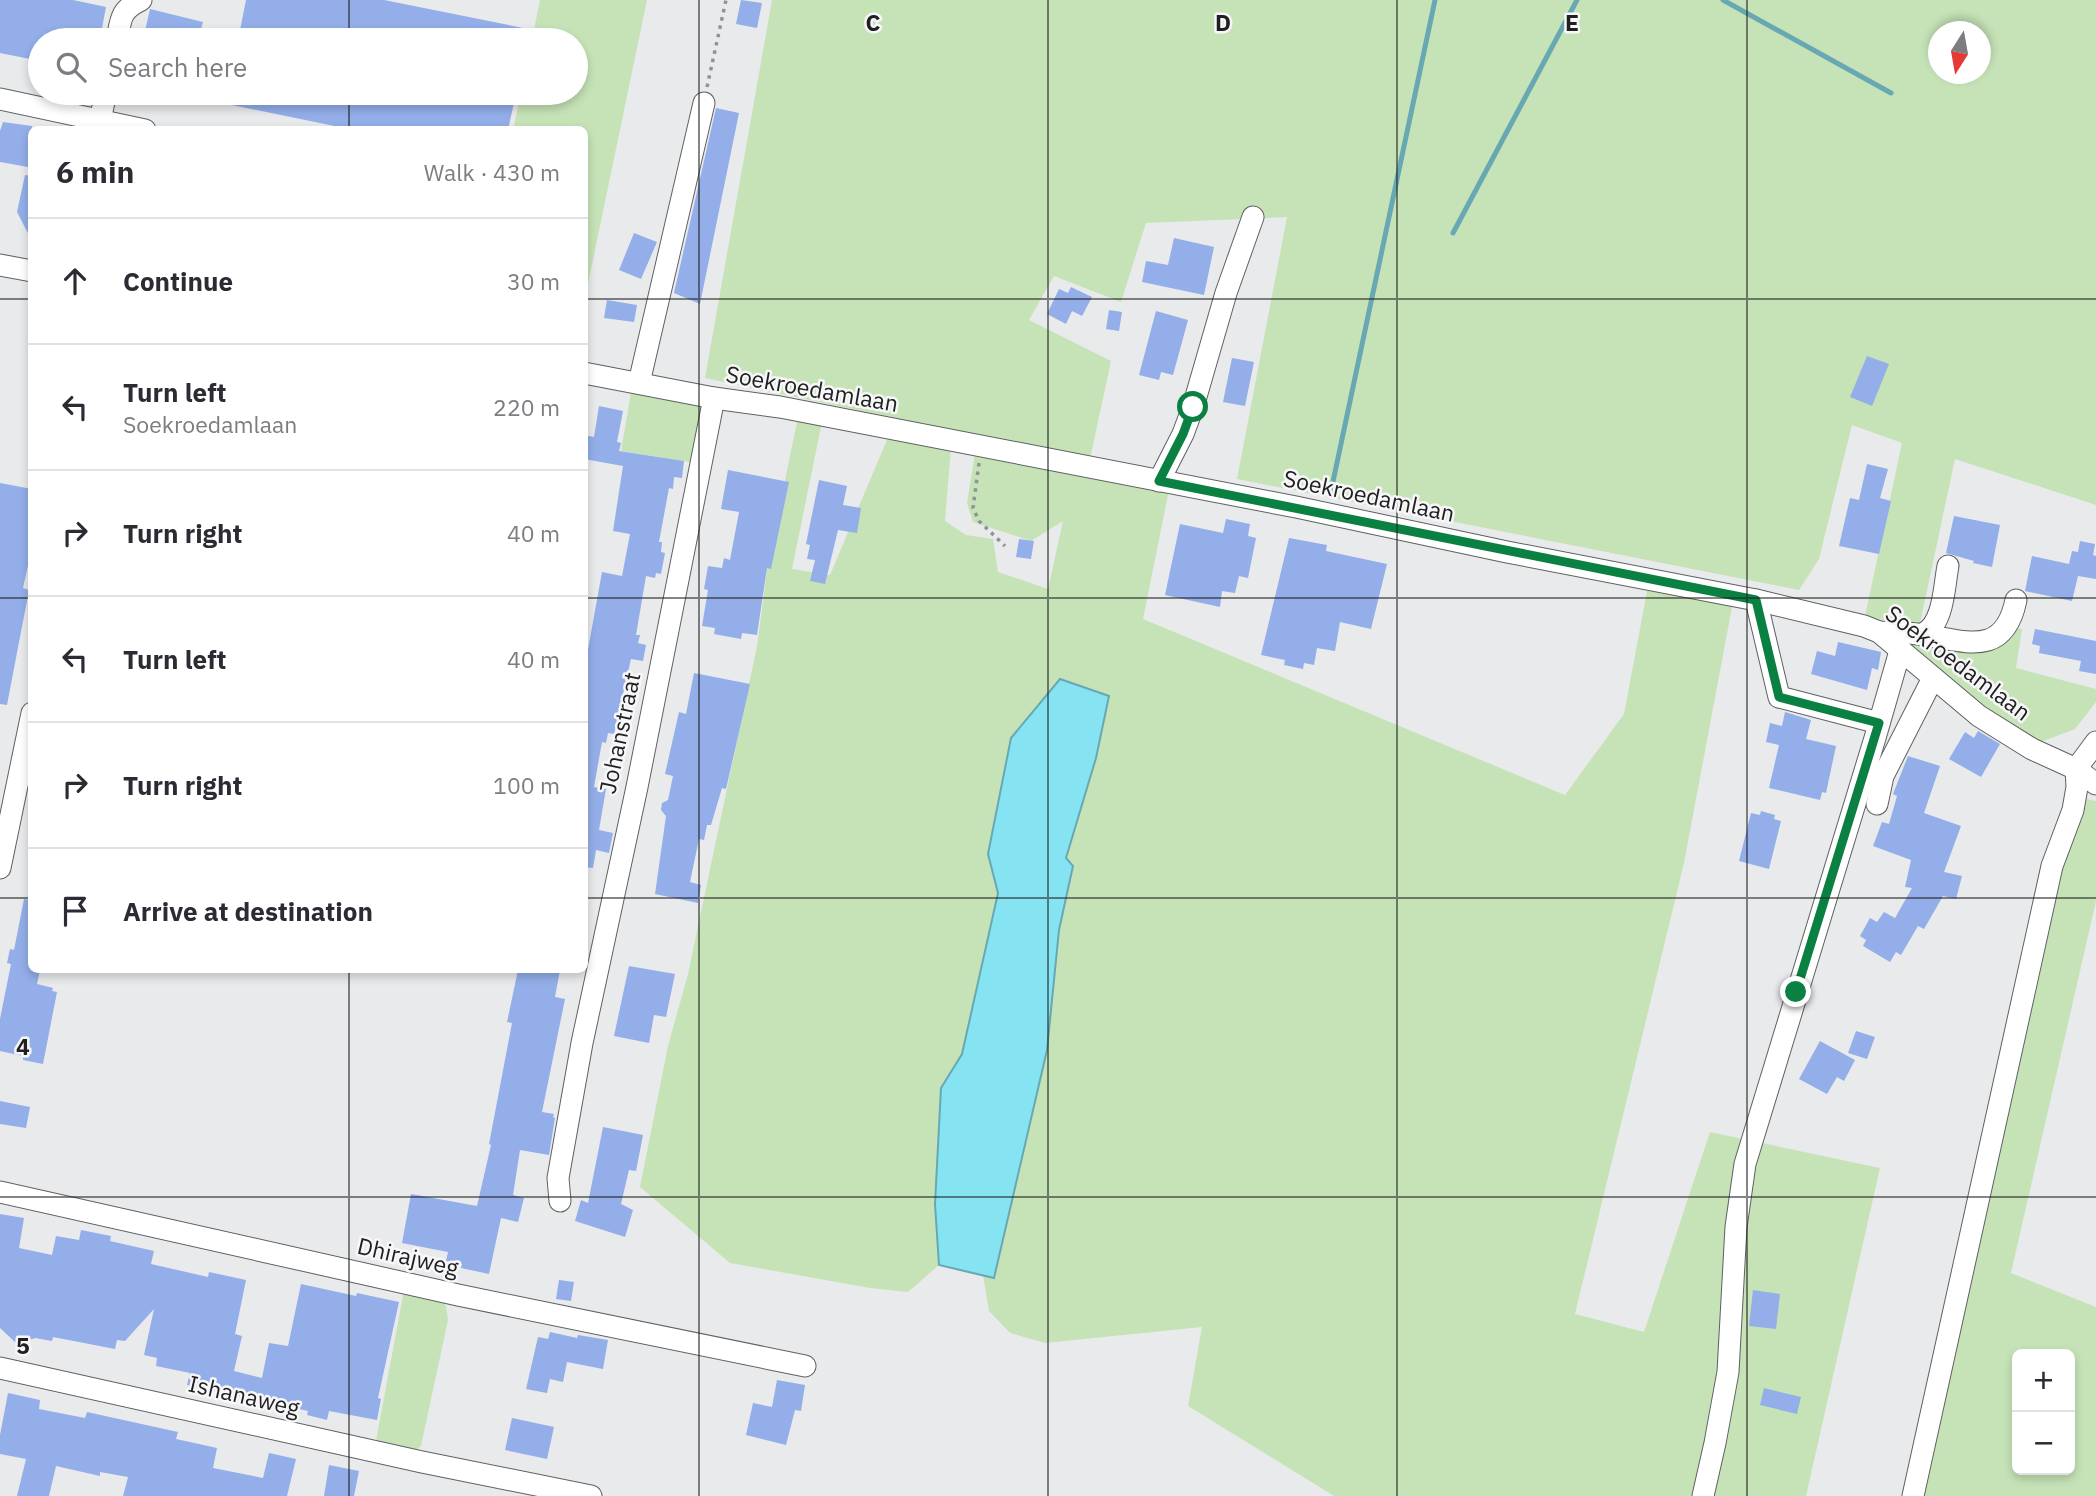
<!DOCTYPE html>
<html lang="en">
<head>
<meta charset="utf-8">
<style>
  :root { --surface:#fff; --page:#f2f2f3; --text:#2b2b33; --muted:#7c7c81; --line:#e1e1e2 }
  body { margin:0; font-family:"IBM Plex Sans",sans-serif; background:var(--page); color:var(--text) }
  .controls { position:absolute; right:21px; bottom:21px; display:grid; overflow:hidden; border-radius:10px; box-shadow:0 4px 10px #0003 }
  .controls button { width:63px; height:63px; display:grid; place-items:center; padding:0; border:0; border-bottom:2px solid var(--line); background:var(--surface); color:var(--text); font:35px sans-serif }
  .compass { position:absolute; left:1928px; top:21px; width:63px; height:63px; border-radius:50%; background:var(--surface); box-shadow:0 4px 10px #0003; rotate:191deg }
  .stop { position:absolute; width:21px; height:21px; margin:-16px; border:5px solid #0b8043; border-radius:50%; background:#fff }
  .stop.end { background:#0b8043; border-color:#fff; box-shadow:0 2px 7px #0008 }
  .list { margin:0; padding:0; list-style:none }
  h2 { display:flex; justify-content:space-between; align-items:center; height:91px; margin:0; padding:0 28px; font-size:30px }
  h2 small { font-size:23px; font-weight:400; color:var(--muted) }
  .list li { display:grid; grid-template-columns:46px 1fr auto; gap:21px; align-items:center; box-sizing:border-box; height:126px; padding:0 28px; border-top:2px solid var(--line) }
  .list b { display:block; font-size:26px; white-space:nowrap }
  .list p { margin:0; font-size:23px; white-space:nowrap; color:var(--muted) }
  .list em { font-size:23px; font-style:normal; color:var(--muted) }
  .icon { flex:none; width:38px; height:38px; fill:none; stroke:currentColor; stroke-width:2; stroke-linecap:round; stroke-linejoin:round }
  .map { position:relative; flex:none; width:2096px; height:1496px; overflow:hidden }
  .search { position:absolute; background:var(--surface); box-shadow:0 4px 10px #0003; left:28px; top:28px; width:560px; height:77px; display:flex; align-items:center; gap:18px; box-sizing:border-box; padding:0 24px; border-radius:38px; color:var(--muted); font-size:26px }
  .panel { position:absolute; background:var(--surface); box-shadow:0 4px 10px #0003; left:28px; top:126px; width:560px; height:847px; border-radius:10px }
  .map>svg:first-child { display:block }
  .green { fill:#c6e3b7; fill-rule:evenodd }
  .water { fill:#86e3f2; stroke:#67a8b3; stroke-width:2 }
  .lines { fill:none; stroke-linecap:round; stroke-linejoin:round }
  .stream { stroke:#67a8b3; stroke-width:5 }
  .building { fill:#93aee9 }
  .minor-casing { stroke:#5f6061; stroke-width:23 }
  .path { stroke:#919294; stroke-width:3.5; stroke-dasharray:3.5 5; stroke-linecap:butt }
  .minor { stroke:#fff; stroke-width:21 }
  .route { stroke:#0b8043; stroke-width:9 }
  .grid { fill:none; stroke:#202021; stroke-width:2; stroke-opacity:0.55 }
  .labels { text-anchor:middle; stroke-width:5; stroke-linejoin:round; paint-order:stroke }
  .street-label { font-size:23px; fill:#202021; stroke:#f7f7f9 }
  .grid-label { font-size:23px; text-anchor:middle; font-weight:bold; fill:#202021; stroke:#f7f7f9; stroke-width:5; stroke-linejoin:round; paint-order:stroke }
</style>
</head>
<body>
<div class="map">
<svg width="2096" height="1496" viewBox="0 0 2096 1496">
  <rect width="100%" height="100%" fill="#e9eaec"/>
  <g class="green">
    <path d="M540 0H647L585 298 584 130H513L521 93H576V40H532Z"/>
    <path d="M772 0H2096V505L1955 459 1919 628 1865 616 1902 443 1852 425 1819 559 1799 590 1237 479 1287 217 1146 223 1121 302 1054 276 1029 320 1111 361 1090 459 705 378ZM1938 32H1980V74H1938Z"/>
    <path d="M632 387 697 403 703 415 696 463 621 451Z"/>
    <path d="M798 417 822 422 792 569 830 575 889 435 951 447 945 521 966 535 993 539 998 572 1048 589 1063 521 1031 541 973 522 967 503 975 453 1169 490 1143 619 1565 795 1624 714 1648 586 1733 602 1684 863 1575 1314 1644 1332 1710 1132 1880 1168 1806 1496H1334L1188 1406 1202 1327 1045 1343 1010 1333 989 1311 983 1275 995 1277 1047 1050 1059 930 1073 866 1066 858 1096 758 1109 696 1060 679 1011 738 988 854 998 893 962 1054 941 1088 935 1204 939 1265 908 1292 870 1288 730 1263 640 1187 668 1046 688 974 749 684 757 646 768 563Z"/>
    <path d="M2011 628 2022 629 2016 668 2096 689V702L2075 729 2041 742 2024 738 1885 631 1979 649Z"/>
    <path d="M2086 799 2096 801V901L2011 1273 2096 1307V1496H1921L2058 882ZM2017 1354H2070V1470H2017Z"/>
    <path d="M404 1290 439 1296 446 1306 448 1320 421 1446 414 1452 375 1446Z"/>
  </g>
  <path class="water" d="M1060 679 1109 696 1096 758 1066 858 1073 866 1059 930 1047 1050 994 1278 939 1265 935 1204 941 1088 962 1054 998 893 988 854 1011 738Z"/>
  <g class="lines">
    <g class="stream">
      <path d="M1723 0 1891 93"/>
      <path d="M1453 233 1577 0"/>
      <path d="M1331 491 1435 0"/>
    </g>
  </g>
  <g class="building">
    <path d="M0 0H73L106 7 100 39 88 36 87 40H40V61L0 53Z"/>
    <path d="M246 0H384L548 33 547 40H238Z"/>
    <path d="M741 0 762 3 757 28 736 24Z"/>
    <path d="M150 9 203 22 198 40H143Z"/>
    <path d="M208 93H516L508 130H354L207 100Z"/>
    <path d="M716 108 739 113 700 304 674 293Z"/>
    <path d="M3 122 32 126 28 167 0 162V131Z"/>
    <path d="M25 175 32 176V241L17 212Z"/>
    <path d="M634 233 657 242 641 279 619 270Z"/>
    <path d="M1174 238 1214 247 1204 295 1142 282 1146 261 1168 265Z"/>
    <path d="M1071 287 1092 297 1082 316 1072 311 1066 324 1047 314 1059 289 1068 293Z"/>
    <path d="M607 300 637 305 634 322 604 318Z"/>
    <path d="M1109 310 1122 312 1119 331 1106 329Z"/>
    <path d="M1156 311 1188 320 1173 375 1161 372 1159 380 1139 375Z"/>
    <path d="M1867 356 1889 364 1872 406 1850 397Z"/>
    <path d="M1232 358 1254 362 1245 406 1223 402Z"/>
    <path d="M599 406 623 411 617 442 621 443 619 451 684 461 682 478 674 477 673 489 669 488 659 542H662L661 552 665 553 661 574 656 573 655 578 646 576 636 635H640L638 643 646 645 643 661 631 659 614 734 608 733 606 743 602 742 594 787 606 789 599 830 613 833 609 853 596 850 593 868 584 867V655H587L602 572 622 576 630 534 613 531 623 466 584 459V435L594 437Z"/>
    <path d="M1867 464 1888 469 1880 498 1891 501 1879 554 1839 546 1850 498 1859 500Z"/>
    <path d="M728 470 789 482 771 569 767 568 757 635 742 633 741 639 714 634 715 628 702 626 708 590 704 589 708 566 722 568 724 558 730 560 739 512 721 509Z"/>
    <path d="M819 480 847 486 843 505 861 508 857 533 838 530 825 584 810 581 815 560 807 559 810 545 806 544Z"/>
    <path d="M0 483 32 489V548L23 588 29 590 7 705 0 704Z"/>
    <path d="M1954 516 2000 525 1992 567 1973 563 1974 561 1946 553Z"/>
    <path d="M1226 519 1250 524 1248 536 1256 538 1248 578 1239 576 1235 593 1222 591 1220 607 1165 595 1180 524 1223 533Z"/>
    <path d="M1289 538 1327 545 1326 551 1387 564 1371 629 1340 622 1335 651 1317 648 1314 665 1304 663 1303 669 1284 665 1285 660 1261 655Z"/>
    <path d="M1019 539 1034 541 1031 559 1016 557Z"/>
    <path d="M2080 541 2095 544 2093 555 2096 556V579L2078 576 2072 601 2025 591 2032 556 2069 564 2072 551 2078 552Z"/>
    <path d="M2035 629 2096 641V674L2079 671 2081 661 2039 653 2040 646 2032 644Z"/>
    <path d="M1838 642 1881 652 1878 670 1872 668 1867 690 1811 674 1817 651 1835 656Z"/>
    <path d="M694 673 750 684 726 789 722 788 711 825H707L704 840 699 839 690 882 701 885 698 903 655 894 666 816 661 810 662 803 668 800 673 776 665 774 679 712 686 714Z"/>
    <path d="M1785 712 1811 720 1806 739 1836 746 1826 793 1822 792 1820 800 1769 788 1779 745 1766 742 1770 723 1782 726Z"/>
    <path d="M1978 731 2000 744 1981 777 1949 759 1965 732 1974 738Z"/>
    <path d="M1908 756 1940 766 1924 813 1961 826 1944 872 1962 876 1956 899 1943 896 1924 929 1918 926 1901 955 1896 952 1890 962 1863 946 1866 940 1860 936 1870 918 1877 922 1884 912 1895 918 1912 888 1905 887 1911 860 1873 846 1882 822 1889 824 1897 796 1893 794Z"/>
    <path d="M1761 811 1775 815 1774 819 1781 821 1769 869 1739 861 1751 813 1760 815Z"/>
    <path d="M24 899 32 900V970H40L37 984 53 988 52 991 57 992 43 1064 23 1060V1056L0 1051V1019L11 964 7 963 10 949 14 950Z"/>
    <path d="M629 966 675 974 666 1017 654 1015 649 1043 614 1036Z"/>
    <path d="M518 970H560L555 997 565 999 542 1112 554 1114 553 1117 555 1118 549 1155 520 1150 513 1195 524 1198 518 1222 501 1218 489 1274 461 1268 462 1264 446 1261 448 1252 402 1243 411 1194 477 1206 491 1145 489 1144 512 1023 507 1022Z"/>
    <path d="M1856 1031 1875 1037 1867 1059 1848 1053Z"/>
    <path d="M1820 1041 1855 1060 1844 1081 1837 1077 1827 1094 1799 1079Z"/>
    <path d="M0 1101 30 1107 26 1128 0 1124Z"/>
    <path d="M603 1127 643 1135 636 1171 629 1170 621 1204 633 1210 625 1237 575 1221 581 1200 588 1203Z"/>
    <path d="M0 1214 24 1218 19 1248 52 1255 56 1236 79 1240 81 1230 111 1236 110 1241 154 1251 151 1264 208 1277 209 1272 246 1280 235 1334 242 1336 234 1371 262 1378 269 1343 288 1346 301 1284 356 1296 357 1293 399 1302 378 1398 381 1399 377 1420 329 1411 327 1420 307 1415 308 1411 187 1385 190 1373 156 1366 157 1358 144 1355 154 1309 125 1341 117 1340 115 1349 53 1337 52 1341 35 1338 21 1343 15 1342 0 1328Z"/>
    <path d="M559 1280 574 1282 571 1301 556 1299Z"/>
    <path d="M1753 1290 1780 1294 1776 1329 1749 1326Z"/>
    <path d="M550 1332 577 1338 578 1335 608 1340 603 1369 567 1362 563 1382 550 1379 547 1393 526 1389 538 1337 548 1339Z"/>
    <path d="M777 1380 805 1385 801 1411 795 1410 786 1445 746 1435 753 1403 772 1407Z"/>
    <path d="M1764 1388 1801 1397 1797 1414 1760 1405Z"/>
    <path d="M8 1393 40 1400 39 1409 85 1418 87 1412 178 1432 176 1439 217 1448 213 1468 263 1478 269 1453 296 1459 287 1496H123L128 1477 100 1472V1476L56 1466 49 1496H17L26 1459 0 1454V1435Z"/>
    <path d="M512 1418 554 1427 547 1459 505 1450Z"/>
    <path d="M329 1465 359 1471 354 1496H324Z"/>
  </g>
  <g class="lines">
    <g class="minor-casing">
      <g id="minor">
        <path d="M117 40C121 19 120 10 141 0"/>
        <path d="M0 99 145 130"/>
        <path d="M100 120 106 93"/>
        <path d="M0 265 32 271"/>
        <path d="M584 373 714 398 780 407 1296 507 1507 552 1756 600 1864 626 1879 632 1979 716 2032 749 2076 769 2096 784"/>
        <path d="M639 383 704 103"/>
        <path d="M1159 481 1183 434 1193 407 1226 293 1253 217"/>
        <path d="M1756 600 1779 697 1879 723"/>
        <path d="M1879 632C1894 633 1909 632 1924 635 1966 641 2004 658 2016 600"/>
        <path d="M1923 634C1944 624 1944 586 1948 566"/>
        <path d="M1877 804 1883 776 1933 678"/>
        <path d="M0 868 32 713"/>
        <path d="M0 1192 458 1295 805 1366"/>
        <path d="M560 1201 558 1178 582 1043 637 787 714 398"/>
        <path d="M0 1368 422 1462 591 1496"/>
        <path d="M1703 1496 1715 1443 1728 1372 1736 1227 1745 1164 1875 738 1900 651"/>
        <path d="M1913 1496 2052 866 2073 810 2077 787 2076 769 2096 742"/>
      </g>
    </g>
    <g class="path">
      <path d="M707 87 726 0"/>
      <path d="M979 463 973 508 979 521 1005 546"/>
    </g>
    <use href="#minor" class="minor"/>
  </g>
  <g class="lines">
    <path class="route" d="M1193 407 1183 434 1159 481 1756 600 1779 697 1879 723 1796 992"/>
  </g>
  <path class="grid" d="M349 0V40M699 0V1496M1048 0V1496M1397 0V1496M1747 0V1496M349 93V130M0 299H32M584 299H2096M0 598H32M584 598H2096M0 898H32M584 898H2096M349 970V1496M0 1197H2096"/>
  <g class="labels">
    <g class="street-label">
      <text transform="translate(812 389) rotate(10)" y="8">Soekroedamlaan</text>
      <text transform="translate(1369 496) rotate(12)" y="8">Soekroedamlaan</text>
      <text transform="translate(1958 663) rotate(37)" y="8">Soekroedamlaan</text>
      <text transform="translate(620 733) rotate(-78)" y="8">Johanstraat</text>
      <text transform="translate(408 1257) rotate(13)" y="8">Dhirajweg</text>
      <text transform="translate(244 1396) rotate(13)" y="8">Ishanaweg</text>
    </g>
  </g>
  <g class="grid-label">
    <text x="873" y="31">C</text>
    <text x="1223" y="31">D</text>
    <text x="1572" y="31">E</text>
    <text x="23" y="1055">4</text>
    <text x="23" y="1354">5</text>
  </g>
</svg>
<div class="controls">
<button>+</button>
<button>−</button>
</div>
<svg class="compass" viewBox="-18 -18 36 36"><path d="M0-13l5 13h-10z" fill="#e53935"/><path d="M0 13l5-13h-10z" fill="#7c7c81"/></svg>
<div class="stop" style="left:1193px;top:407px"></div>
<div class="stop end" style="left:1796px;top:992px"></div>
<div class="search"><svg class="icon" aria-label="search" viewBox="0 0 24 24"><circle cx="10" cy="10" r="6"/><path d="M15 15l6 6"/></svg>Search here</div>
<section class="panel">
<h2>6 min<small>Walk · 430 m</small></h2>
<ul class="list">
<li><svg class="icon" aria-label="ahead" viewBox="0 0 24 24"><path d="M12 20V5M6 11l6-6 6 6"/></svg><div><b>Continue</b></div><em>30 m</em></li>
<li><svg class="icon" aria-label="left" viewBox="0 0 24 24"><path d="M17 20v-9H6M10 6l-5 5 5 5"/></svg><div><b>Turn left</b><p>Soekroedamlaan</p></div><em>220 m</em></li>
<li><svg class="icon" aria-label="right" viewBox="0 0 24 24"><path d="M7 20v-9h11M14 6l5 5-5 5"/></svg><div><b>Turn right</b></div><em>40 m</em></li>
<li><svg class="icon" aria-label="left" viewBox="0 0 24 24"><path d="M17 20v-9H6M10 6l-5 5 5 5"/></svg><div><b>Turn left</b></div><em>40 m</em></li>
<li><svg class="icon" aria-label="right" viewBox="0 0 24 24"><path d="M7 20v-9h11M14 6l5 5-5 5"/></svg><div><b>Turn right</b></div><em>100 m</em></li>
<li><svg class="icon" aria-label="arrive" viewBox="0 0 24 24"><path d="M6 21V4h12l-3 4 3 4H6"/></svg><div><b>Arrive at destination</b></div></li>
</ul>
</section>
</div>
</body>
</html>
